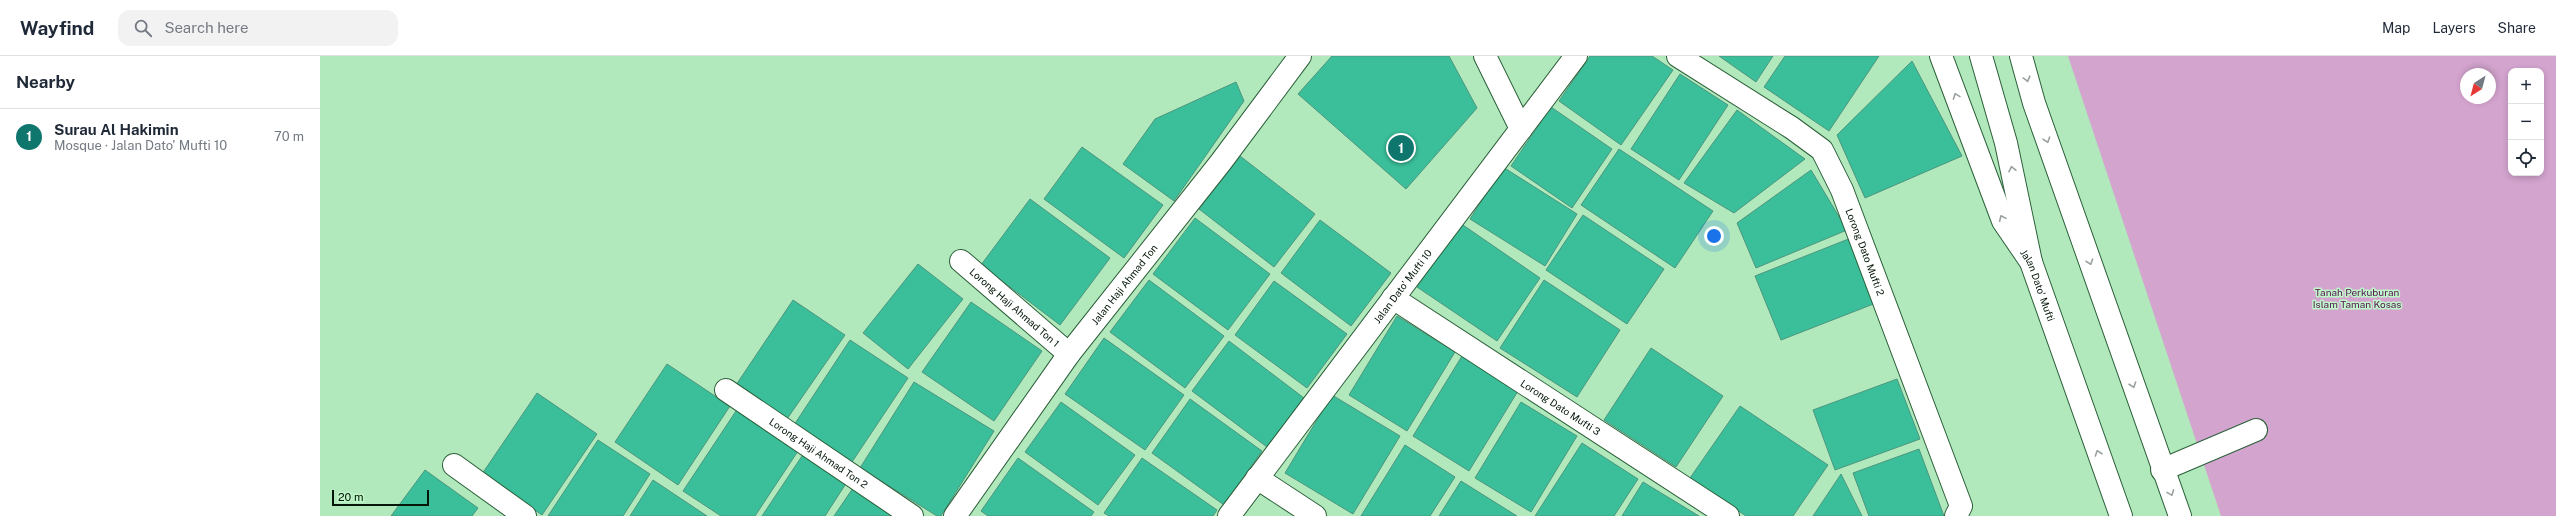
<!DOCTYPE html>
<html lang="en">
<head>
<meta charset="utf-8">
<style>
  :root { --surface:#fff; --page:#f2f2f3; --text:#1f2937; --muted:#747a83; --line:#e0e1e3; --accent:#0f766e }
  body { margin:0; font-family:"Public Sans",sans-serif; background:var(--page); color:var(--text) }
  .controls { position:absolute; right:12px; top:12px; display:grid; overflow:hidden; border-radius:8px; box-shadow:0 2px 6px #0003 }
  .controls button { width:36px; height:36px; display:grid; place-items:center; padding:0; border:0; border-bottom:1px solid var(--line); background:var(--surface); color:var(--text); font:20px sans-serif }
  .compass { position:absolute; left:2140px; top:12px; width:36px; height:36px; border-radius:50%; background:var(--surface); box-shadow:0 2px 6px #0003; rotate:216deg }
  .scale { position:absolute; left:12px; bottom:10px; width:97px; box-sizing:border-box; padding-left:4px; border:2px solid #031607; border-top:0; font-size:11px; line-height:14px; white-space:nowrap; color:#031607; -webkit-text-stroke:3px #bff7c9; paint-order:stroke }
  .you { position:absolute; left:1394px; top:180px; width:14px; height:14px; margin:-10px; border:3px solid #fff; border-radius:50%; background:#1a73e8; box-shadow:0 0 0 6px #1a73e833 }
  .badge { display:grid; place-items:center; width:26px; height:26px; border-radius:50%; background:var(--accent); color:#fff; font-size:13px; font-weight:700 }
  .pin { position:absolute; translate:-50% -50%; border:2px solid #fff; box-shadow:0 1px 4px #0006 }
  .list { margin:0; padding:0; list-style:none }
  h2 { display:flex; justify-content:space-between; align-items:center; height:52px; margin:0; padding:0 16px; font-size:17px }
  h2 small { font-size:13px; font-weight:400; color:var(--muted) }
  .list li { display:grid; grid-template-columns:26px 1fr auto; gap:12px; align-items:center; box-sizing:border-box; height:56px; padding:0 16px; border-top:1px solid var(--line) }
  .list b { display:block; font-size:15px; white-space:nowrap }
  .list p { margin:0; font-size:13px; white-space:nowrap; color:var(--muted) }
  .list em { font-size:13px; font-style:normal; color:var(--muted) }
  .icon { flex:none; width:22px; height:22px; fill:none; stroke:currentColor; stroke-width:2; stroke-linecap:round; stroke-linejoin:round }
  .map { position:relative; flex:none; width:2236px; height:460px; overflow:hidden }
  header { display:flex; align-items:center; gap:24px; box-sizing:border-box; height:56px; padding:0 20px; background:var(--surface); border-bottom:1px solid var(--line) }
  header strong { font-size:19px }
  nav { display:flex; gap:22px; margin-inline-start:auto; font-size:14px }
  .search { width:280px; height:36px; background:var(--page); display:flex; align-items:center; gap:10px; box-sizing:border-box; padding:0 14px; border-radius:12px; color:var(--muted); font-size:15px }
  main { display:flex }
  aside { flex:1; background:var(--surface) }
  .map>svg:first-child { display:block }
  .green { fill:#d3a4ce; fill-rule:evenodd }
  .building { fill:#3abf9a; stroke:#4c967e }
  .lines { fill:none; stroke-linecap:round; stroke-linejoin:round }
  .minor-casing { stroke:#2b5f39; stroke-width:24 }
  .highway-casing { stroke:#2b5f39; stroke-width:24 }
  .minor { stroke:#fff; stroke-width:22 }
  .highway { stroke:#fff; stroke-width:22 }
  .oneway { stroke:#9aa29c }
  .labels { text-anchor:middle; stroke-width:3; stroke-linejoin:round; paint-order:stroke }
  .street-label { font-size:10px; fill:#031607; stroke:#bff7c9 }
  .park-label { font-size:10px; fill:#551252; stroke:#bff7c9 }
</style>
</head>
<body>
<header>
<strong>Wayfind</strong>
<div class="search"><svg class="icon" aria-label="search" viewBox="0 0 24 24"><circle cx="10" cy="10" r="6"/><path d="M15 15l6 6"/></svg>Search here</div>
<nav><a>Map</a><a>Layers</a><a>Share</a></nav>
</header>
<main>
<aside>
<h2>Nearby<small></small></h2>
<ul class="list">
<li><span class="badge">1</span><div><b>Surau Al Hakimin</b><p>Mosque · Jalan Dato' Mufti 10</p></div><em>70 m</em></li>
</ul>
</aside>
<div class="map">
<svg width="2236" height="460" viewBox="0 0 2236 460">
  <rect width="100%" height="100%" fill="#b2e9bc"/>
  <path class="green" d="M1748 0H2236V460H1901ZM2191 15H2221V117H2191ZM2146 18H2170V42H2146Z"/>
  <g class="building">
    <path d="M1012 0H1129L1157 52 1086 133 978 38Z"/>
    <path d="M1270 0H1332L1353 14 1301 89 1239 45Z"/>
    <path d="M1399 0H1453L1436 26Z"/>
    <path d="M1465 0H1559L1509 75 1444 31Z"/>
    <path d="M1592 5 1642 100 1545 142 1517 79Z"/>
    <path d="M1360 18 1408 49 1359 124 1311 93Z"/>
    <path d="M916 26 924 45 854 145 803 108 835 63Z"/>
    <path d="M1231 51 1292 93 1252 152 1191 110Z"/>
    <path d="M1417 54 1485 103 1414 157 1364 127Z"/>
    <path d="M762 91 843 149 804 202 724 143Z"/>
    <path d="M1299 93 1393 155 1355 212 1261 149Z"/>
    <path d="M920 100 995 158 954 211 879 153Z"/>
    <path d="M1183 111 1257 158 1225 210 1150 163Z"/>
    <path d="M1491 114 1527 174 1436 212 1417 167Z"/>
    <path d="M710 143 790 202 740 269 661 209Z"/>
    <path d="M1263 159 1344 213 1307 268 1226 214Z"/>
    <path d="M875 162 950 218 908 274 833 218Z"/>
    <path d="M1000 164 1071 217 1031 270 961 217Z"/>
    <path d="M1140 167 1220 222 1177 285 1097 231Z"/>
    <path d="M1531 182 1556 247 1461 284 1435 220Z"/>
    <path d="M598 208 643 243 588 313 543 277Z"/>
    <path d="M829 224 904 280 865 332 790 276Z"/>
    <path d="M1224 224 1300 274 1257 341 1180 292Z"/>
    <path d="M954 225 1027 278 987 332 915 279Z"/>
    <path d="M473 244 525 279 467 363 416 329Z"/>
    <path d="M651 246 722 295 674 365 602 316Z"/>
    <path d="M1077 260 1135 296 1087 375 1029 339Z"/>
    <path d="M784 282 864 339 825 394 745 338Z"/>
    <path d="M530 284 588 322 532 406 474 369Z"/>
    <path d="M909 285 984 342 947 391 872 335Z"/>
    <path d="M1331 292 1403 340 1356 411 1284 364Z"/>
    <path d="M1142 300 1198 335 1149 415 1093 380Z"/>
    <path d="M347 308 410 350 358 429 295 386Z"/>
    <path d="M1577 323 1600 383 1515 414 1493 354Z"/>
    <path d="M594 326 674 375 621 460H617L540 412Z"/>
    <path d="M217 337 277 378 222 459 162 418Z"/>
    <path d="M1012 339 1080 380 1033 458 965 417Z"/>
    <path d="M870 343 942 395 904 449 832 397Z"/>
    <path d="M741 346 815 399 778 449 705 396Z"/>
    <path d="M1201 346 1257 380 1211 456 1155 422Z"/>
    <path d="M1420 350 1508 409 1473 460H1426L1370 422Z"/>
    <path d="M418 352 480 392 435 460H401L363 435Z"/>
    <path d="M278 384 330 418 303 460H228Z"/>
    <path d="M1262 387 1318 423 1294 460H1215Z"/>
    <path d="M1085 389 1135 421 1110 460H1041Z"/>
    <path d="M1599 393 1624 460H1549L1533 417Z"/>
    <path d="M484 397 527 426 505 460H442Z"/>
    <path d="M698 402 774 456 771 460H668L661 455Z"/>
    <path d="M822 402 897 454 893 460H789L784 457Z"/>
    <path d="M105 414 158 452 152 460H71Z"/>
    <path d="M1521 418 1542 460H1493Z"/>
    <path d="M333 424 387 460H310Z"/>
    <path d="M1141 425 1197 460H1119Z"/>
    <path d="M1323 426 1379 460H1302Z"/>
    <path d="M533 432 573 460H514Z"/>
  </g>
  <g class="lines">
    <g class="minor-casing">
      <g id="minor">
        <path d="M1165 0 1201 73"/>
        <path id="s1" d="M1358 0 1472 72 1502 94 1522 134 1641 450 1636 460"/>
        <path id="s2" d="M1621 0 1683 165 1711 206 1801 460"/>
        <path d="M1701 0 1714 47 1860 460"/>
        <path id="s3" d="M641 205 749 298"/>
        <path id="s4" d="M1073 242 1408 460"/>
        <path id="s5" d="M406 334 592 460"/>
        <path d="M134 409 205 460"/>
        <path d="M1842 414 1936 374"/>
        <path d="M937 422 995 460"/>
        <path id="s6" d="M635 460 749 298 901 106 980 0"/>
        <path id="s7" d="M909 460 1256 0"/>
      </g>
    </g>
    <g class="highway-casing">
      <path id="highway" d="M1661 0 1686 87 1711 206"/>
    </g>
    <use href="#minor" class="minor"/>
    <use href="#highway" class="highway"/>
  </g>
  <defs><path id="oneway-chevron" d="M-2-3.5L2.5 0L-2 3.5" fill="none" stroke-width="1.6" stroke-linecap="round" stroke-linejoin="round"/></defs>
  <g class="oneway">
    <use href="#oneway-chevron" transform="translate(1707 23) rotate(75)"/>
    <use href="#oneway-chevron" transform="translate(1636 40) rotate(-110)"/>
    <use href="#oneway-chevron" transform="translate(1727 84) rotate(71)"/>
    <use href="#oneway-chevron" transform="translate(1692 113) rotate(-102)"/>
    <use href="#oneway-chevron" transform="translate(1682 162) rotate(-114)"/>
    <use href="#oneway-chevron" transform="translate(1770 206) rotate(71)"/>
    <use href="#oneway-chevron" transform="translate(1813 329) rotate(71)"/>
    <use href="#oneway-chevron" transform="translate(1778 397) rotate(-109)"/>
    <use href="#oneway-chevron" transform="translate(1851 437) rotate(69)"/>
  </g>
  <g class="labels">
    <g class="street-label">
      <text dy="4" stroke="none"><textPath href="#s1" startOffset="283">Lorong Dato Mufti 2</textPath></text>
      <text dy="4" stroke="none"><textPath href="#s6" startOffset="287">Jalan Haji Ahmad Ton</textPath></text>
      <text dy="4" stroke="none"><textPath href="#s7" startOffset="288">Jalan Dato' Mufti 10</textPath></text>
      <text dy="4" stroke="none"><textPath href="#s2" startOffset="250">Jalan Dato' Mufti</textPath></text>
      <text dy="4" stroke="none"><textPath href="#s3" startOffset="71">Lorong Haji Ahmad Ton 1</textPath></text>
      <text dy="4" stroke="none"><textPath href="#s4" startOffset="200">Lorong Dato Mufti 3</textPath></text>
      <text dy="4" stroke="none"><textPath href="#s5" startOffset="112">Lorong Haji Ahmad Ton 2</textPath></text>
    </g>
    <g class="park-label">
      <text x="2037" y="240">Tanah Perkuburan<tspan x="2037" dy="12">Islam Taman Kosas</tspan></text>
    </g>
  </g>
</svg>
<div class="controls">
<button>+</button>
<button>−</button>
<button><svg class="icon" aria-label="locate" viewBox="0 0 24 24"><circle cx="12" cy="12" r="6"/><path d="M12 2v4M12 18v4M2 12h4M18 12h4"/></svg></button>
</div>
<svg class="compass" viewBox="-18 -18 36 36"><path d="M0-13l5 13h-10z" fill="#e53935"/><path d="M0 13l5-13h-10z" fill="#747a83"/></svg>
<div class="scale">20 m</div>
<div class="you"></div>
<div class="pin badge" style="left:1081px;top:92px">1</div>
</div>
</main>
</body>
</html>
